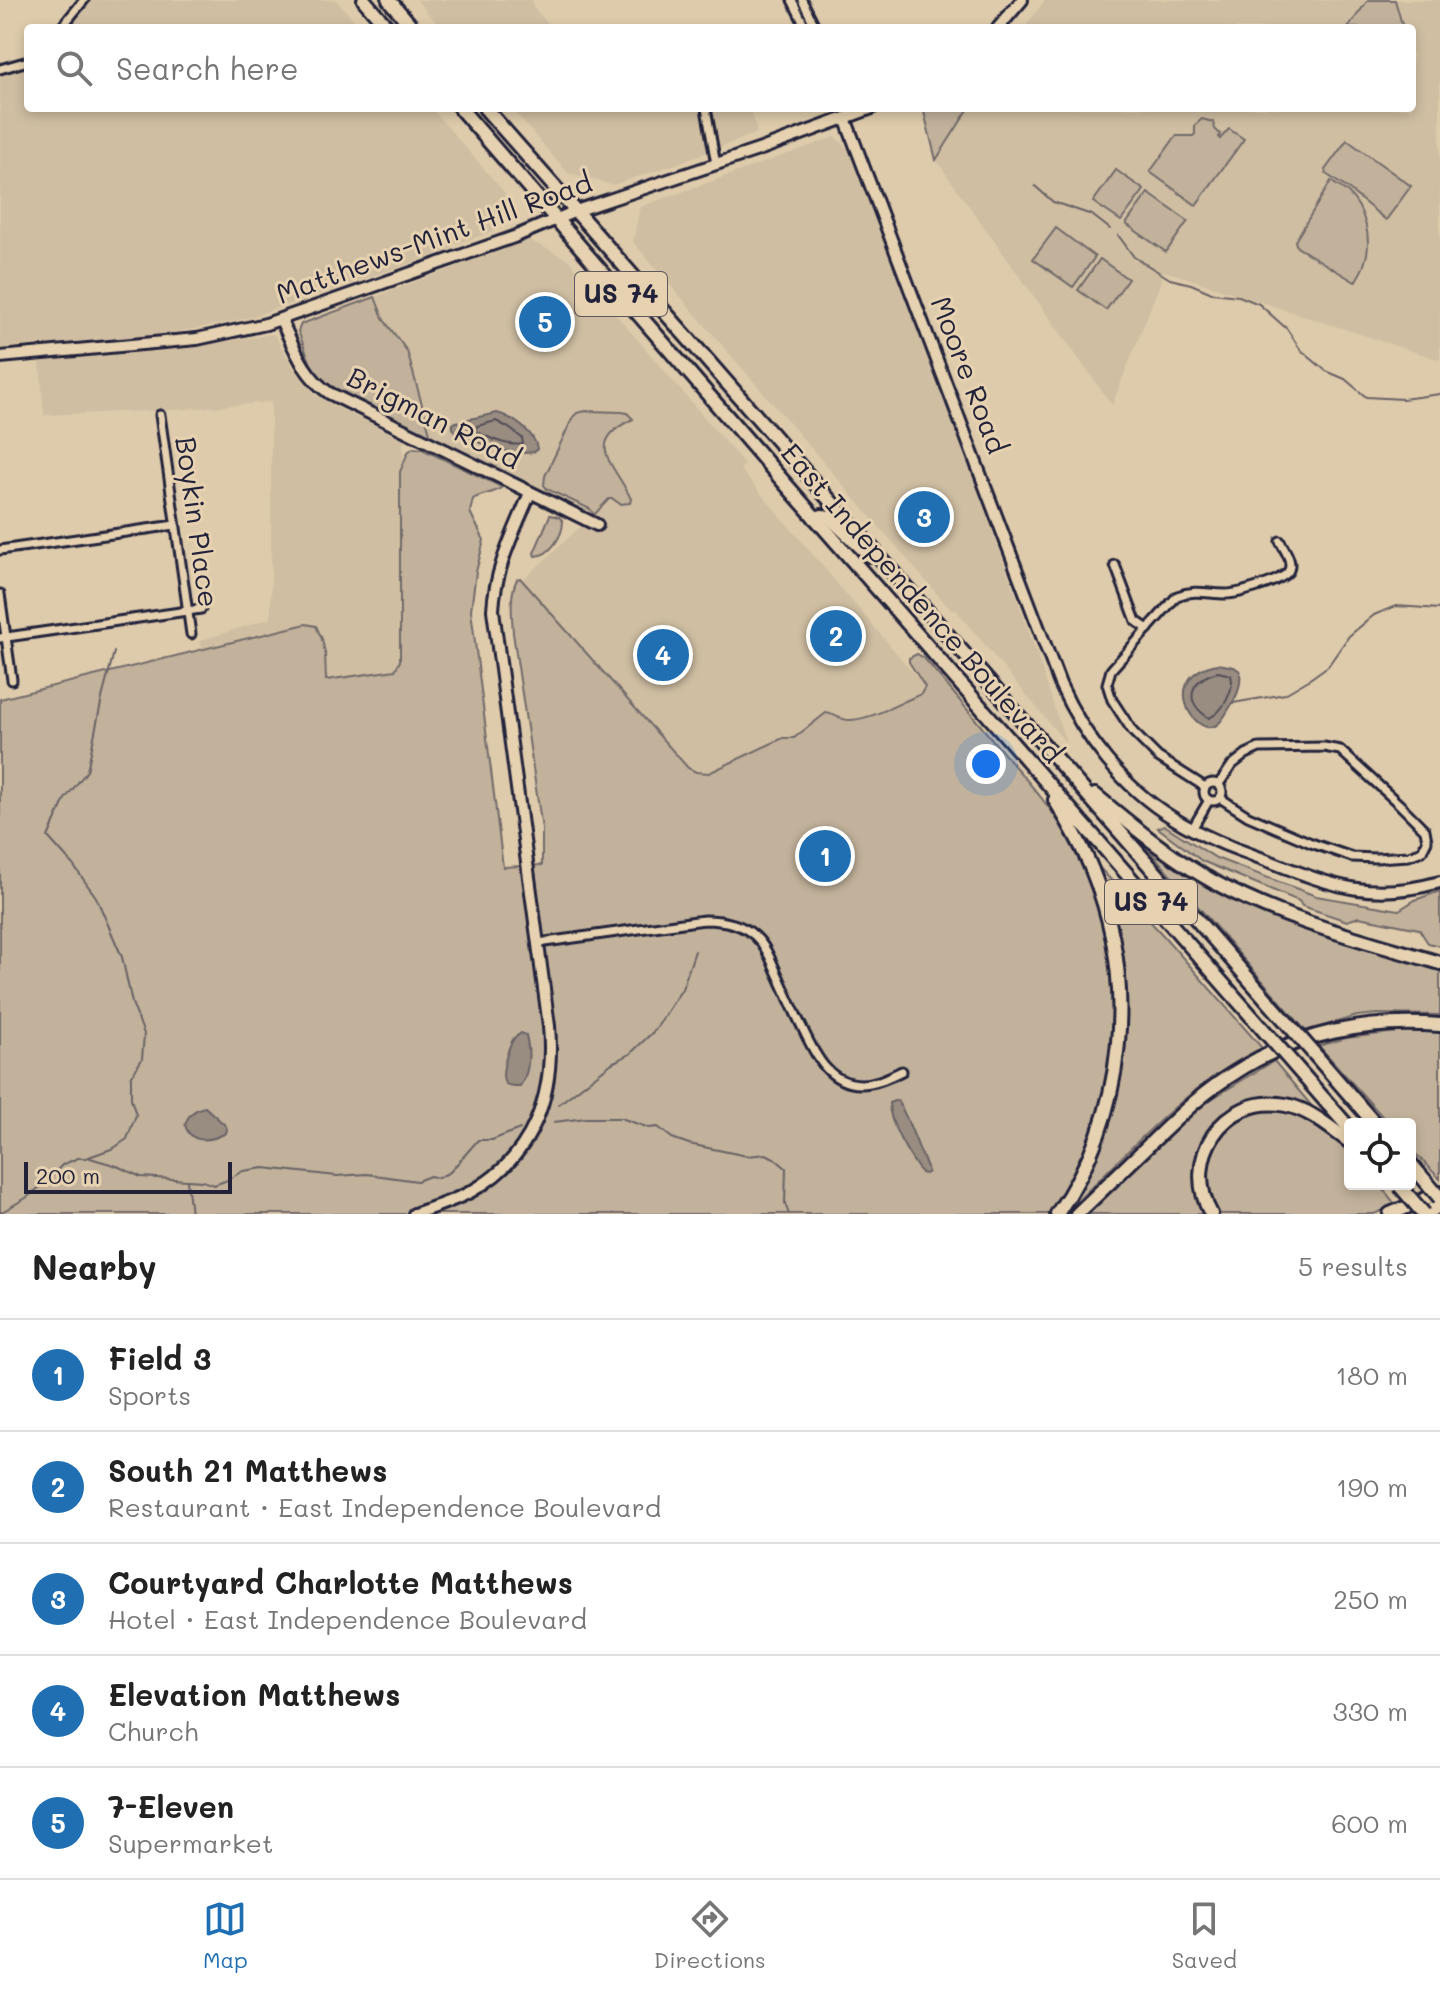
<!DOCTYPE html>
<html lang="en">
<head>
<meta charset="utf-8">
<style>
  :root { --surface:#fff; --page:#f6f6f6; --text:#222; --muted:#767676; --line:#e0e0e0; --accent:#1f6fb2 }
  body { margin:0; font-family:Mali,sans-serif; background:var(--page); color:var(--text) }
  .controls { position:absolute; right:24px; bottom:24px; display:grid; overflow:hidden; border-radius:8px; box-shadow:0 4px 12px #0003 }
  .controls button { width:72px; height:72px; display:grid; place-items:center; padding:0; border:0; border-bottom:2px solid var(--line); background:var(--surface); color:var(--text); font:40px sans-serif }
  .scale { position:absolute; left:24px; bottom:20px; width:208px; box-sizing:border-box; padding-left:8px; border:4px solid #22223b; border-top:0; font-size:22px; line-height:28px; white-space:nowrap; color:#22223b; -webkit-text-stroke:6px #e6d2b0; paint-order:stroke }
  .you { position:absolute; left:986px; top:764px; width:28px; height:28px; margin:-20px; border:6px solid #fff; border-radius:50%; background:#1a73e8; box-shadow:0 0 0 12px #1a73e833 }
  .badge { display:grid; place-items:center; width:52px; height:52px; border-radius:50%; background:var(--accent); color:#fff; font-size:26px; font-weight:700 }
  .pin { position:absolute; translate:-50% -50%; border:4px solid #fff; box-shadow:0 2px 8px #0006 }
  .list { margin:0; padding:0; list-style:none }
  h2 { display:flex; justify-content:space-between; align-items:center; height:104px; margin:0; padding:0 32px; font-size:34px }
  h2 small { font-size:26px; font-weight:400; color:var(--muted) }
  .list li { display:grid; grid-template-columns:52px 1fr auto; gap:24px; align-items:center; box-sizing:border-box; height:112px; padding:0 32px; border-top:2px solid var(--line) }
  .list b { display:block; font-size:30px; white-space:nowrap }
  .list p { margin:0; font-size:26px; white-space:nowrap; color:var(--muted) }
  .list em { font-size:26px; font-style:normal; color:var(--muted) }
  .icon { flex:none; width:44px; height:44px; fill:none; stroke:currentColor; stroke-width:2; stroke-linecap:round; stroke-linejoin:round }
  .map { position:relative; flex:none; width:1440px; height:1214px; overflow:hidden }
  .search { position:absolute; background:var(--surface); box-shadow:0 4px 12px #0003; left:24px; right:24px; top:24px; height:88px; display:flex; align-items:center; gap:20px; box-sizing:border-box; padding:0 28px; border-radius:8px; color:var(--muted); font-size:30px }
  .sheet { height:664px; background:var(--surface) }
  nav { display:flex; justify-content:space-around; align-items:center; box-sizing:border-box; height:112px; border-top:2px solid var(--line); background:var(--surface); font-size:22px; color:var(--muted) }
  nav a { display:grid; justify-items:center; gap:4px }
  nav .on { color:var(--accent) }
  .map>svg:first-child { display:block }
  .built { fill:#cfbea2 }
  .green { fill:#c2b29b; stroke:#726a6b; stroke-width:2 }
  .water { fill:#998d82; stroke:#696266; stroke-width:2 }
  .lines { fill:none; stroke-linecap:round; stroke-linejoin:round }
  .shore { stroke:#524d57; stroke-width:2 }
  .stream { stroke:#696266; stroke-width:2 }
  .street-casing { stroke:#22223b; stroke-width:13 }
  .secondary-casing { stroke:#22223b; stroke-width:16 }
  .highway-casing { stroke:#22223b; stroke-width:18 }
  .street { stroke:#e6d2b0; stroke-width:7 }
  .secondary { stroke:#e6d2b0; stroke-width:10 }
  .highway { stroke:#e6d2b0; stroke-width:12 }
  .highway-bridge-casing { stroke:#22223b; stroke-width:18; stroke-linecap:butt }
  .highway-bridge { stroke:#e6d2b0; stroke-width:12 }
  .labels { text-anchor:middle; stroke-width:6; stroke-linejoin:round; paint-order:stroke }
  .shield { fill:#e6d2b0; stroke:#5d575e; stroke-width:2 }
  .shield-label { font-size:26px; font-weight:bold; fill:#22223b }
  .street-label { font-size:28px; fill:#22223b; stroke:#e6d2b0 }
</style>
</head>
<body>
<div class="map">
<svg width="1440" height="1214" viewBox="0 0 1440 1214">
  <rect width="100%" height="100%" fill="#decbab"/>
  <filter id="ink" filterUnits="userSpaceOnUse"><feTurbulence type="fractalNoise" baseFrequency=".0125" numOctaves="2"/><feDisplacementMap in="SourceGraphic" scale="16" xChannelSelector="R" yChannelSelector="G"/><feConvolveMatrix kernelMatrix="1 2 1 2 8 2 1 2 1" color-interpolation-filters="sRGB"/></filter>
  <g filter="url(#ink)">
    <g class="built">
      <path d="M80 0H336L361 28H57Z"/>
      <path d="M417 0H532L533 7 552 28H441Z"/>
      <path d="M1045 0H1440V360L1165 271 1112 405 936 160 969 108H1412V28H1024Z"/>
      <path d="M28 55V108H431L505 193 494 231 453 245 452 249 251 317 231 322 165 334 0 348V61L18 59Z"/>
      <path d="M511 108H751L757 133 676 164 613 185 568 173Z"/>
      <path d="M835 137 847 147 881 224 1030 634 1066 743 955 609 952 611 633 242 640 207Z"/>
      <path d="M529 240 569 260 745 465 740 469 932 695 700 783 522 581 593 515 336 389 320 378 311 364 300 337 298 331 301 324Z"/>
      <path d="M274 334 295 370 315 394 332 405 403 439 404 669 231 695 199 641 271 618V402L171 410 44 415 40 362 162 351Z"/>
    </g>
    <g class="green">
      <path d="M1368 0H1395L1403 28H1348Z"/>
      <path d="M923 108H969L936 160Z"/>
      <path d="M1202 119 1213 122 1215 129 1220 134 1219 137 1220 139 1229 129 1244 139 1196 205 1150 172 1176 136H1193L1195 134V125Z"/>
      <path d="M1347 140 1411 186 1386 220 1348 189 1326 174 1325 170Z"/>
      <path d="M1116 170 1144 190 1121 221 1093 202Z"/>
      <path d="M1331 181C1336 185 1342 188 1347 192 1366 209 1373 241 1364 265 1362 271 1358 277 1355 282L1297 247 1295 241Z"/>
      <path d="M1148 193 1188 221 1166 252 1126 224Z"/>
      <path d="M1056 228 1095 257 1073 287 1033 259Z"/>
      <path d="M1100 259 1128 279 1106 310 1078 290Z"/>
      <path d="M375 297 384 320 407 351 431 437 336 389 320 378 311 364 298 331 301 324Z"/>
      <path d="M586 411 622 412 627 413 633 419C582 443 615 464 631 499L630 503 620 504 613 499H609L594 515 590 509 547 489 544 485 545 476 573 417 577 413Z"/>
      <path d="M413 448 422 449 502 487C495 494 482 493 473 499L470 512 484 540 476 572 471 610 503 867 542 865V829L513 633C512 615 509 596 517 579L520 578 688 768 696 772 709 773 783 738H794L826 713C835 714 842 721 851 720 873 719 901 702 921 694L925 687 909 662V658L917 654 924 658C953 692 981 726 1010 761 1034 788 1058 816 1075 849 1135 967 1123 1106 1050 1214H0V699L306 624 316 626 322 639 325 653 326 680 395 670 400 661V472L408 452Z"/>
      <path d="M550 515 559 517 563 521C563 536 550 556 535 556L534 553Z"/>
      <path d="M1164 825 1216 858 1316 896 1399 910 1415 900 1440 891V946L1428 943 1419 929 1359 917 1347 921 1302 906 1299 901 1202 861 1158 828Z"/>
      <path d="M1143 843C1168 860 1193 879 1220 893 1289 929 1366 947 1440 970V1015L1377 1014 1357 1016 1306 1031Z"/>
      <path d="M1095 863 1161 933 1262 1048C1184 1086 1127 1154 1065 1213 1110 1138 1139 1041 1120 953 1113 923 1103 893 1095 863Z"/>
      <path d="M1405 1031 1440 1032V1179L1410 1148V1124H1389L1319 1046 1346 1038Z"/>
      <path d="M1274 1061 1315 1110 1245 1107 1203 1152 1207 1214H1087L1203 1104Z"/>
      <path d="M1263 1111C1304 1109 1322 1128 1350 1153V1184H1379L1396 1205 1374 1214H1220C1202 1188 1206 1149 1230 1128 1240 1119 1251 1115 1263 1111Z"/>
    </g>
    <g class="water">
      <path d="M497 413C512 417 536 433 537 449L534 452C507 457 481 443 456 433L453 428V424L456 422Z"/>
      <path d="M1218 664 1234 667 1240 671C1242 688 1236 698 1227 712 1224 717 1221 723 1215 726 1192 736 1159 674 1218 664Z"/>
      <path d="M521 1033 526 1035C530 1052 530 1072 520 1086 515 1086 511 1087 506 1084 498 1077 509 1044 515 1037 517 1036 519 1035 521 1033Z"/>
      <path d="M897 1100C911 1122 916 1145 927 1167L928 1172 925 1174 921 1173C909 1155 889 1125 889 1103Z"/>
      <path d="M205 1107 225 1125 227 1129 226 1133C211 1141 191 1145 185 1125 188 1115 194 1109 205 1107Z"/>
    </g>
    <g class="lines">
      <g class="shore">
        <path d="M496 421 509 428 522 438 523 444C508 447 489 438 475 431L477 426Z"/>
        <path d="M1218 672 1231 675C1235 690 1223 712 1209 718 1183 702 1189 679 1218 672Z"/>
      </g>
      <g class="stream">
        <path d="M1035 186 1053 202 1092 215 1110 229"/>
        <path d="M1118 235 1134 257 1170 279 1191 284 1212 293 1239 296 1259 304 1287 329 1300 349 1308 356 1326 371 1345 379 1366 397 1403 399 1440 394"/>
        <path d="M1233 703 1285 694 1307 681 1328 666 1349 636 1374 615 1396 606 1440 609"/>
        <path d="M559 1104 612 1063 630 1054 655 1030 682 989 695 951"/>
        <path d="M554 1122 586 1118H621L649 1128 658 1127 672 1138 689 1144 747 1156 766 1154 774 1158 786 1168 785 1204 789 1214"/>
        <path d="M90 1158 117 1166 141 1177 203 1181 214 1185 225 1181 243 1171 264 1168 337 1176 367 1174 417 1181 430 1176 438 1178 450 1172 478 1140H492L520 1129"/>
        <path d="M187 1181 191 1214"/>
        <path d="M0 1213 26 1198 45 1183 62 1165 78 1158H86L114 1148 127 1139 136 1115 131 1099V1077L142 1059 144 1034 132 1003 122 957 96 897 73 865 48 837 65 799 87 771 102 698 114 652"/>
      </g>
      <g class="street-casing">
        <g id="street">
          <path d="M792 0 806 28"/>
          <path d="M802 0 816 28"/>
          <path d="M61 28 84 0"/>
          <path d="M0 69 28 61"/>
          <path d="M706 108 716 164"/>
          <path d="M160 415 191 634"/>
          <path d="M0 550 175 525"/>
          <path d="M1115 565 1136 621 1148 629"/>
          <path d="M0 594 12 680"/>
          <path d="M0 638 201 609"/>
          <circle cx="1213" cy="792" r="9"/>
          <path d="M1219 784 1232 765 1246 754 1259 748 1324 747 1340 750 1399 804 1425 830 1427 841 1422 851 1409 856 1376 858 1352 857 1311 843 1248 816 1220 798"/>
          <path d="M1205 787 1158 757 1133 732 1112 700 1107 684 1111 670 1177 596C1196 589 1207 594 1226 594 1237 594 1285 581 1289 570 1293 560 1284 550 1280 541"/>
          <path d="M1192 829 1209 800"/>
          <path d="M538 943 704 920C723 920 741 923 755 936 766 946 771 960 777 973 785 990 792 1007 800 1023 813 1050 826 1084 861 1084 876 1084 889 1077 902 1071"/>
        </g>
      </g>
      <g class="secondary-casing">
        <g id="secondary">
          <path d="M998 28 1022 0"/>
          <path d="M845 118 1060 684C1084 737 1122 787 1173 818 1204 838 1239 850 1274 863 1335 887 1373 901 1440 882"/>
          <path d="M281 320C294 347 303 375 329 393L597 525"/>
          <path d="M0 357 197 339 266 324 514 237 576 211 761 149 872 108"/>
          <path d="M414 1214C434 1207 454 1201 472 1191 534 1156 555 1094 549 1026L493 610C495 568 514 532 530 493"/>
        </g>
      </g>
      <g class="highway-casing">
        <g id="highway">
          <path d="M364 0 388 28"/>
          <path d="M389 0 413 28"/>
          <path d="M460 108 782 480 1267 1034"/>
          <path d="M485 108 707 360 1289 1025"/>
          <path d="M815 518 822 516 829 517 869 555"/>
          <path d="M1095 795C1133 826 1170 858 1214 882 1285 921 1363 940 1440 963"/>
          <path d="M1055 800C1069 823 1082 845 1092 870 1138 983 1126 1114 1057 1214"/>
          <path d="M1317 1057 1375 1124"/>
          <path d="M1295 1066 1350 1129"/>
          <path d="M1410 1163 1422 1177"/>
          <path d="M1077 1214C1102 1190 1127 1166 1152 1142 1178 1117 1204 1091 1236 1072 1296 1033 1369 1019 1440 1025"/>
          <path d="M1211 1214C1181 1160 1223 1093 1286 1105 1311 1110 1330 1128 1350 1142"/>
          <path d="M1390 1214 1440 1193"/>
          <path d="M1422 1214 1440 1206"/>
        </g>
      </g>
      <use href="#street" class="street"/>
      <use href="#secondary" class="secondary"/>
      <use href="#highway" class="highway"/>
      <g class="highway-bridge-casing">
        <g id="highway-bridge">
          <path d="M1289 1025 1317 1057"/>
          <path d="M1267 1034 1295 1066"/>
          <path d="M1422 1177 1440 1198"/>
          <path d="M1400 1186 1424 1214"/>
        </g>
      </g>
      <use href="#highway-bridge" class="highway-bridge"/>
    </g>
  </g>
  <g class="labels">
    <g class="shield">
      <rect x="575" y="272" width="92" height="44" rx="6"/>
      <rect x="1105" y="880" width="92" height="44" rx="6"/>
    </g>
    <g class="shield-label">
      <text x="621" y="303">US 74</text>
      <text x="1151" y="911">US 74</text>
    </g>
    <g class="street-label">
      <text transform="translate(434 238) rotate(-20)" y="10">Matthews-Mint Hill Road</text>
      <text transform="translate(969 375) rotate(69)" y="10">Moore Road</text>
      <text transform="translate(434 418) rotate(27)" y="10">Brigman Road</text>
      <text transform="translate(197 522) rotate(82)" y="10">Boykin Place</text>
      <text transform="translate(922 603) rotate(49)" y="10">East Independence Boulevard</text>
    </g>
  </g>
</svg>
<div class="controls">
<button><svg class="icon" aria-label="locate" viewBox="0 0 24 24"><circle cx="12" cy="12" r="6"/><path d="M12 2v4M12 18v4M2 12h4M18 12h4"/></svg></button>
</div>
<div class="scale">200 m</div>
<div class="you"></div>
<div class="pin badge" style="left:825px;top:856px">1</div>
<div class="pin badge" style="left:836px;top:636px">2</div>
<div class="pin badge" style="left:924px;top:517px">3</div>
<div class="pin badge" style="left:663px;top:655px">4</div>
<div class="pin badge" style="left:545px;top:322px">5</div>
<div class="search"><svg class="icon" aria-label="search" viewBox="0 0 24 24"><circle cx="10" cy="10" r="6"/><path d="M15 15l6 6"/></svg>Search here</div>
</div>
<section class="sheet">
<h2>Nearby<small>5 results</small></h2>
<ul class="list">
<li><span class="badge">1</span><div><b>Field 3</b><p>Sports</p></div><em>180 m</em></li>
<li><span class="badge">2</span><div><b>South 21 Matthews</b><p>Restaurant · East Independence Boulevard</p></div><em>190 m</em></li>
<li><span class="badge">3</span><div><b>Courtyard Charlotte Matthews</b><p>Hotel · East Independence Boulevard</p></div><em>250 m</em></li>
<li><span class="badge">4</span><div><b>Elevation Matthews</b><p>Church</p></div><em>330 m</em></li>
<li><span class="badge">5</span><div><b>7-Eleven</b><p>Supermarket</p></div><em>600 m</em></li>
</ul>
</section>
<nav>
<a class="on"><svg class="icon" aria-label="map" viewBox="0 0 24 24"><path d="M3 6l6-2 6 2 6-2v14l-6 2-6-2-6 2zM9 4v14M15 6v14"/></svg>Map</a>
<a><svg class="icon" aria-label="directions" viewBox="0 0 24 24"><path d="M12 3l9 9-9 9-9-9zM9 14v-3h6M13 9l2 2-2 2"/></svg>Directions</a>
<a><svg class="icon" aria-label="saved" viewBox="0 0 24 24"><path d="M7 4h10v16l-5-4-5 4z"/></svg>Saved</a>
</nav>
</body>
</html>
